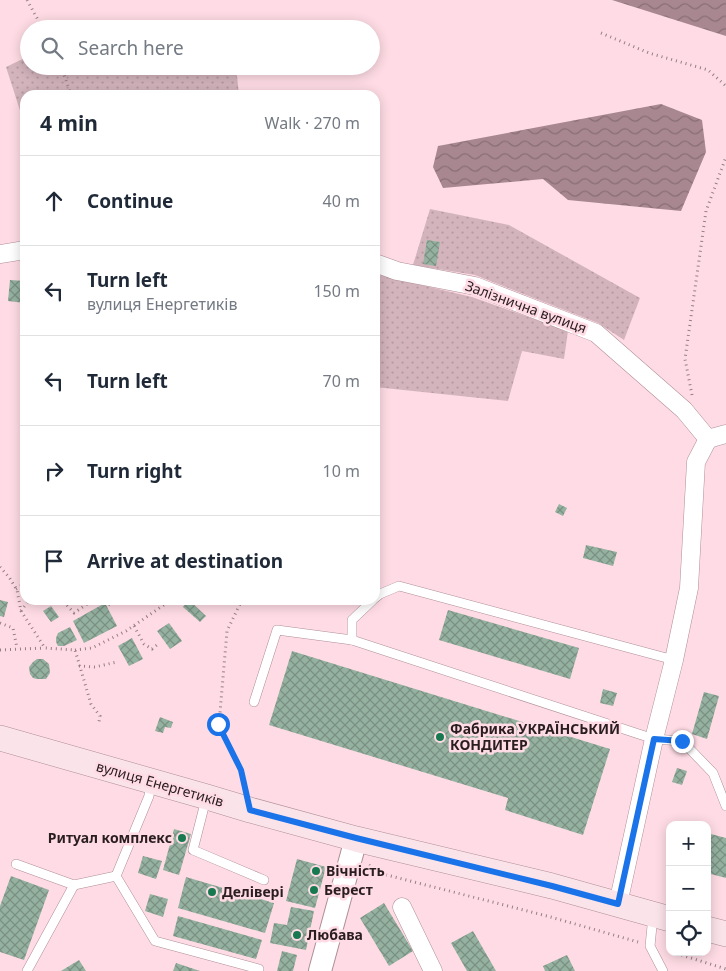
<!DOCTYPE html>
<html lang="en">
<head>
<meta charset="utf-8">
<style>
  :root { --surface:#fff; --page:#f6f6f7; --text:#1f2937; --muted:#747a83; --line:#e0e1e3 }
  body { margin:0; font-family:"Noto Sans",sans-serif; background:var(--page); color:var(--text) }
  .controls { position:absolute; right:15px; bottom:15px; display:grid; overflow:hidden; border-radius:10px; box-shadow:0 2px 12px #0003 }
  .controls button { width:45px; height:45px; display:grid; place-items:center; padding:0; border:0; border-bottom:1px solid var(--line); background:var(--surface); color:var(--text); font:25px sans-serif }
  .stop { position:absolute; width:15px; height:15px; margin:-11px; border:4px solid #1a73e8; border-radius:50%; background:#fff }
  .stop.end { background:#1a73e8; border-color:#fff; box-shadow:0 1px 5px #0008 }
  .list { margin:0; padding:0; list-style:none }
  h2 { display:flex; justify-content:space-between; align-items:center; height:65px; margin:0; padding:0 20px; font-size:21px }
  h2 small { font-size:16px; font-weight:400; color:var(--muted) }
  .list li { display:grid; grid-template-columns:32px 1fr auto; gap:15px; align-items:center; box-sizing:border-box; height:90px; padding:0 20px; border-top:1px solid var(--line) }
  .list b { display:block; font-size:19px; white-space:nowrap }
  .list p { margin:0; font-size:16px; white-space:nowrap; color:var(--muted) }
  .list em { font-size:16px; font-style:normal; color:var(--muted) }
  .icon { flex:none; width:28px; height:28px; fill:none; stroke:currentColor; stroke-width:2; stroke-linecap:round; stroke-linejoin:round }
  .map { position:relative; flex:none; width:726px; height:971px; overflow:hidden }
  .search { position:absolute; background:var(--surface); box-shadow:0 2px 12px #0003; left:20px; top:20px; width:360px; height:55px; display:flex; align-items:center; gap:12px; box-sizing:border-box; padding:0 18px; border-radius:28px; color:var(--muted); font-size:19px }
  .panel { position:absolute; background:var(--surface); box-shadow:0 2px 12px #0003; left:20px; top:90px; width:360px; height:515px; border-radius:15px }
  .map>svg:first-child { display:block }
  .garden { fill:url(#garden-dots) }
  .water { fill:url(#water-waves) }
  .building { fill:url(#building-cross-hatch) }
  .lines { fill:none; stroke-linecap:round; stroke-linejoin:round }
  .service-casing { stroke:#af8e97; stroke-width:10 }
  .minor-casing { stroke:#af8e97; stroke-width:19 }
  .tertiary-casing { stroke:#af8e97; stroke-width:24 }
  .secondary-casing { stroke:#af8e97; stroke-width:26 }
  .path { stroke:#967e85; stroke-width:3; stroke-dasharray:1 4; stroke-linecap:butt }
  .service { stroke:#fff; stroke-width:9 }
  .minor { stroke:#fff; stroke-width:18 }
  .tertiary { stroke:#fff; stroke-width:22 }
  .secondary { stroke:#fbe3ea; stroke-width:25 }
  .route { stroke:#1a73e8; stroke-width:6 }
  .poi-dot { fill:#177950; stroke:#ffdce5; stroke-width:2 }
  .labels { text-anchor:middle; stroke-width:5; stroke-linejoin:round; paint-order:stroke }
  .street-label { font-size:14px; fill:#291d20; stroke:#ffdce5 }
  .poi-label { font-size:14px; font-weight:bold; fill:#291d20; stroke:#ffdce5; text-anchor:start }
</style>
</head>
<body>
<div class="map">
<svg width="726" height="971" viewBox="0 0 726 971">
  <defs>
    <pattern id="garden-dots" width="8" height="8" patternUnits="userSpaceOnUse" patternTransform="scale(1.25)"><rect width="8" height="8" fill="#d3b4bc"/><path d="M2 2h.1M6 6h.1" fill="none" stroke="#b59aa1" stroke-width="1.8" stroke-linecap="round"/></pattern>
    <pattern id="water-waves" width="16" height="10" patternUnits="userSpaceOnUse" patternTransform="scale(1.25)"><rect width="16" height="10" fill="#a88790"/><path d="M0 5q4-4 8 0t8 0" fill="none" stroke="#896e75"/></pattern>
    <pattern id="building-cross-hatch" width="8" height="8" patternUnits="userSpaceOnUse" patternTransform="scale(1.25)"><rect width="8" height="8" fill="#95b2a1"/><path d="M0 0l8 8M0 8l8-8" fill="none" stroke="#7a9083"/></pattern>
  </defs>
  <rect width="100%" height="100%" fill="#ffdce5"/>
  <g class="garden">
    <path d="M29 56V66H236L239 95H25V126L6 67Z"/>
    <path d="M430 209 509 225 640 298 624 340 598 323 475 275 413 265Z"/>
    <path d="M375 274 472 297 568 331 564 359 522 351 508 401 375 387Z"/>
  </g>
  <g class="water">
    <path d="M612 0H726V36Z"/>
    <path d="M661 104 702 120 706 152 681 211 568 200 543 179 443 188 433 167 438 146Z"/>
  </g>
  <g class="building">
    <path d="M427 240 440 242 436 266 423 264Z"/>
    <path d="M10 280 25 281V303L8 301Z"/>
    <path d="M559 504 567 508 563 516 555 512Z"/>
    <path d="M586 545 617 552 613 566 583 558Z"/>
    <path d="M0 600 8 602 4 617 0 616Z"/>
    <path d="M189 600 206 616 200 622 183 607Z"/>
    <path d="M105 603 117 626 84 643 73 621Z"/>
    <path d="M51 606 59 617 51 622 43 611Z"/>
    <path d="M448 610 579 648 570 679 439 640Z"/>
    <path d="M169 623 182 641 170 649 157 631Z"/>
    <path d="M70 627 77 640 64 646H58L56 642V638L58 633Z"/>
    <path d="M132 638 143 659 129 666 118 646Z"/>
    <path d="M292 651 610 749 583 835 505 810 508 798 269 725Z"/>
    <path d="M37 659H43L49 664 50 673 46 679H37L33 678 30 674 29 667 33 662Z"/>
    <path d="M603 689 617 693 613 706 600 703Z"/>
    <path d="M704 692 719 696 707 739 692 734Z"/>
    <path d="M160 717 173 722 171 728 165 727 163 733 155 731Z"/>
    <path d="M677 768 687 771 682 785 672 782Z"/>
    <path d="M174 829 191 834 179 875 163 870Z"/>
    <path d="M707 833 726 838V878L707 873Z"/>
    <path d="M143 856 162 861 156 879 138 873Z"/>
    <path d="M297 859 326 867 315 908 286 901Z"/>
    <path d="M11 876 49 890 24 960 0 952V906Z"/>
    <path d="M186 877 274 903 265 933 178 908Z"/>
    <path d="M150 894 168 899 163 917 145 911Z"/>
    <path d="M384 903 413 951 389 966 360 918Z"/>
    <path d="M291 907 314 911 306 950 270 943 274 923 287 925Z"/>
    <path d="M178 916 262 940 256 959 173 936Z"/>
    <path d="M473 931 496 971H467L451 943Z"/>
    <path d="M282 951 297 955 293 971H277Z"/>
    <path d="M567 955 575 971H545L543 966Z"/>
    <path d="M79 960 86 971H61Z"/>
    <path d="M176 963 200 971H173Z"/>
  </g>
  <g class="lines">
    <g class="service-casing">
      <g id="service">
        <path d="M375 598 380 594 399 586 674 660"/>
        <path d="M352 640V620L373 600"/>
        <path d="M254 702 277 630 352 640 654 739 682 741 713 773 726 806"/>
        <path d="M151 782 149 796 116 876 155 941 259 969"/>
        <path d="M206 799 193 850 264 880"/>
        <path d="M16 864 74 885 116 876"/>
        <path d="M653 916 650 946 663 971"/>
        <path d="M27 971 74 885"/>
      </g>
    </g>
    <g class="minor-casing">
      <g id="minor">
        <path d="M0 254 25 250"/>
        <path d="M375 263 397 271 475 286 596 333 684 410 708 439"/>
        <path d="M708 439 726 434"/>
        <path d="M618 904 654 739 674 660 689 588 696 462 708 439"/>
        <path d="M402 907 433 971"/>
      </g>
    </g>
    <g class="tertiary-casing">
      <path id="tertiary" d="M320 971 356 839"/>
    </g>
    <g class="secondary-casing">
      <g id="secondary">
        <path d="M0 738 207 797 250 810 356 839 552 886 670 919"/>
        <path d="M707 929 726 934"/>
      </g>
    </g>
    <g class="path">
      <path d="M27 0 43 29"/>
      <path d="M601 33 649 53 708 70 726 86"/>
      <path d="M61 66 71 95"/>
      <path d="M692 395 685 359 706 211 726 157"/>
      <path d="M0 567 9 577 17 590 21 611 45 648 75 650 91 704 100 716 99 722"/>
      <path d="M16 589 25 583"/>
      <path d="M59 600 63 601 74 613 93 600 111 605 120 600"/>
      <path d="M196 600 199 602"/>
      <path d="M242 600 227 631 219 724 241 770 245 787"/>
      <path d="M21 611 29 600"/>
      <path d="M0 623 13 628 17 648"/>
      <path d="M134 626 144 644 152 649 157 645"/>
      <path d="M0 650 44 648"/>
      <path d="M75 650 92 648 126 631 171 600"/>
      <path d="M79 666 95 667 117 662"/>
      <path d="M369 865 379 873 547 916 638 942"/>
      <path d="M672 952 726 969"/>
    </g>
    <use href="#service" class="service"/>
    <use href="#minor" class="minor"/>
    <use href="#tertiary" class="tertiary"/>
    <use href="#secondary" class="secondary"/>
  </g>
  <g class="lines">
    <path class="route" d="M218 724 241 770 250 810 356 838 552 886 618 904 654 739 682 741"/>
  </g>
  <g class="poi-dot">
    <circle cx="440" cy="737" r="5"/>
    <circle cx="182" cy="838" r="5"/>
    <circle cx="316" cy="871" r="5"/>
    <circle cx="314" cy="890" r="5"/>
    <circle cx="212" cy="892" r="5"/>
    <circle cx="297" cy="935" r="5"/>
  </g>
  <g class="labels">
    <g class="street-label">
      <text transform="translate(526 307) rotate(20)" y="5">Залізнична вулиця</text>
      <text transform="translate(160 784) rotate(16)" y="5">вулиця Енергетиків</text>
    </g>
    <g class="poi-label">
      <text x="450" y="734">Фабрика УКРАЇНСЬКИЙ<tspan x="450" dy="16">КОНДИТЕР</tspan></text>
      <text x="172" y="843" text-anchor="end">Ритуал комплекс</text>
      <text x="326" y="876">Вічність</text>
      <text x="324" y="895">Берест</text>
      <text x="222" y="897">Делівері</text>
      <text x="307" y="940">Любава</text>
    </g>
  </g>
</svg>
<div class="controls">
<button>+</button>
<button>−</button>
<button><svg class="icon" aria-label="locate" viewBox="0 0 24 24"><circle cx="12" cy="12" r="6"/><path d="M12 2v4M12 18v4M2 12h4M18 12h4"/></svg></button>
</div>
<div class="stop" style="left:218px;top:724px"></div>
<div class="stop end" style="left:682px;top:741px"></div>
<div class="search"><svg class="icon" aria-label="search" viewBox="0 0 24 24"><circle cx="10" cy="10" r="6"/><path d="M15 15l6 6"/></svg>Search here</div>
<section class="panel">
<h2>4 min<small>Walk · 270 m</small></h2>
<ul class="list">
<li><svg class="icon" aria-label="ahead" viewBox="0 0 24 24"><path d="M12 20V5M6 11l6-6 6 6"/></svg><div><b>Continue</b></div><em>40 m</em></li>
<li><svg class="icon" aria-label="left" viewBox="0 0 24 24"><path d="M17 20v-9H6M10 6l-5 5 5 5"/></svg><div><b>Turn left</b><p>вулиця Енергетиків</p></div><em>150 m</em></li>
<li><svg class="icon" aria-label="left" viewBox="0 0 24 24"><path d="M17 20v-9H6M10 6l-5 5 5 5"/></svg><div><b>Turn left</b></div><em>70 m</em></li>
<li><svg class="icon" aria-label="right" viewBox="0 0 24 24"><path d="M7 20v-9h11M14 6l5 5-5 5"/></svg><div><b>Turn right</b></div><em>10 m</em></li>
<li><svg class="icon" aria-label="arrive" viewBox="0 0 24 24"><path d="M6 21V4h12l-3 4 3 4H6"/></svg><div><b>Arrive at destination</b></div></li>
</ul>
</section>
</div>
</body>
</html>
